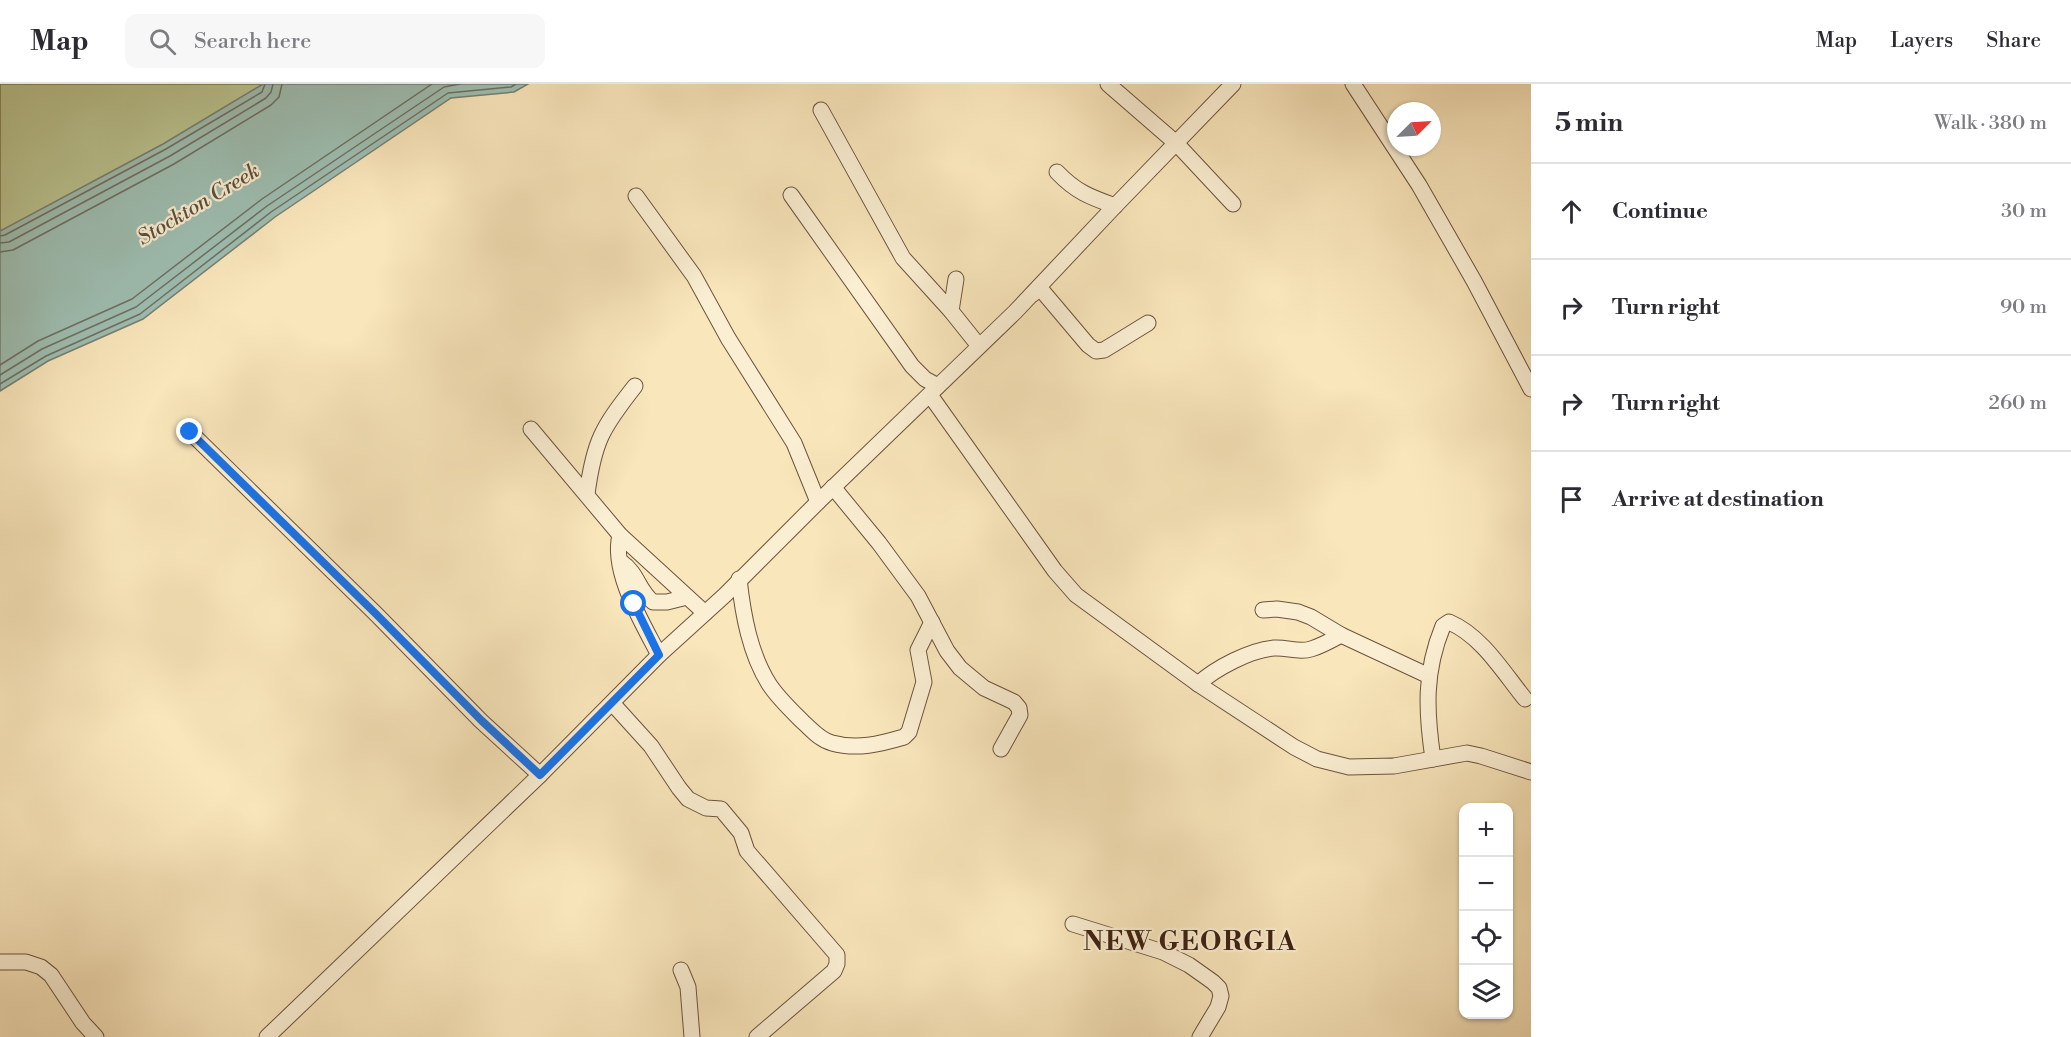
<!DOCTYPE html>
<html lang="en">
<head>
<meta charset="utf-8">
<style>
  :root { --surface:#fff; --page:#f7f7f7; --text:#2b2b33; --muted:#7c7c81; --line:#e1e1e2 }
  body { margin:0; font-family:"Libre Bodoni",serif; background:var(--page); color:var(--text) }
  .controls { position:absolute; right:18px; bottom:18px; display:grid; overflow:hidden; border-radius:12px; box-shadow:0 2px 4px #0004 }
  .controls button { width:54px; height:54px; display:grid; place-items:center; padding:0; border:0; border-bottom:2px solid var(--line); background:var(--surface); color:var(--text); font:30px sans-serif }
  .compass { position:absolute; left:1387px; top:18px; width:54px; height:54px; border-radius:50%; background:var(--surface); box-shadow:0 2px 4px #0004; rotate:66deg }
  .stop { position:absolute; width:18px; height:18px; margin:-14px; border:4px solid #1a73e8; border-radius:50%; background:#fff }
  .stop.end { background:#1a73e8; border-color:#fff; box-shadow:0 2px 6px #0008 }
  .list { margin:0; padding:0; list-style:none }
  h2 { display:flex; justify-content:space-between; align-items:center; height:78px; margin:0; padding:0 24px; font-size:26px }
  h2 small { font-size:20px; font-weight:400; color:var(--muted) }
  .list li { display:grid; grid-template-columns:39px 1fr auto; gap:18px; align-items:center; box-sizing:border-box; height:96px; padding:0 24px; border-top:2px solid var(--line) }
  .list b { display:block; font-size:22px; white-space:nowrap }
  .list em { font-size:20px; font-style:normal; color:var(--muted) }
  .icon { flex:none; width:33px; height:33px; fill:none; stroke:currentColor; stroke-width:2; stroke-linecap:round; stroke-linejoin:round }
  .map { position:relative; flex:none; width:1531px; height:953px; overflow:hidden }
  header { display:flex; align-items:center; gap:36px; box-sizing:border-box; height:84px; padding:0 30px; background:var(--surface); border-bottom:2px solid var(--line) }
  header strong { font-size:28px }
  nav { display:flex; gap:33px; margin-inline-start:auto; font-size:21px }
  .search { width:420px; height:54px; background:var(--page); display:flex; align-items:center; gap:15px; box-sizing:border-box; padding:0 21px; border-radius:12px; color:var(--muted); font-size:22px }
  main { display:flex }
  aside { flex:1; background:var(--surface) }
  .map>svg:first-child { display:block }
  .green { fill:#bbc692; stroke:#7c7452; stroke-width:1.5 }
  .water { fill:#9ebfb3; stroke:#778073; stroke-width:1.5 }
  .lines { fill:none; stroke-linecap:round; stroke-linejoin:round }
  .shore { stroke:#6e7063; stroke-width:1.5 }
  .minor-casing { stroke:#6c533d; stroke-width:17 }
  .minor { stroke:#fbefd3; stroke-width:15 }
  .route { stroke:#1a73e8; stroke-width:8 }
  .labels { text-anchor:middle; stroke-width:4.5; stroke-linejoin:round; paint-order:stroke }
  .water-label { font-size:21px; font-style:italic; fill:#5a5143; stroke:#fbefd3 }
  .district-label { font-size:26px; font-weight:bold; letter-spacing:1.5px; fill:#3d2213; stroke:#fbefd3 }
</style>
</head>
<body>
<header>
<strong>Map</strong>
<div class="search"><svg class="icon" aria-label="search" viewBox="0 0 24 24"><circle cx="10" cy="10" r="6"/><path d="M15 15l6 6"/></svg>Search here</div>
<nav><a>Map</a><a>Layers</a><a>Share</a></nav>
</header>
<main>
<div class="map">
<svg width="1531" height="953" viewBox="0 0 1531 953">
  <rect width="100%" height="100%" fill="#f9e6bb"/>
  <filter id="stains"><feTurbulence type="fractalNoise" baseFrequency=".00333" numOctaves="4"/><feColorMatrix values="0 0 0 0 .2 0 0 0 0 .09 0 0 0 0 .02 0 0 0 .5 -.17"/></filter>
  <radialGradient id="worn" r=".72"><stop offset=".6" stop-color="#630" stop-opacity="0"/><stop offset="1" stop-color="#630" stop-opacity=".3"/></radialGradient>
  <path class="green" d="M0 0H274L172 71 0 147Z"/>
  <path class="water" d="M263 0H528L514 8 451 14 275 133 143 235 48 277 0 307V147L163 60Z"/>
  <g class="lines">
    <g class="shore">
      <path d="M0 152 5 151 166 65 262 8 265 0"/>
      <path d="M0 159 9 158 170 72 266 14 271 8 273 0"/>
      <path d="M0 168 13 166 174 80 271 21 279 13 282 0"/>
      <path d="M0 281 38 257 132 215 262 115 432 0"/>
      <path d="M0 291 42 265 136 223 267 122 444 3 460 0"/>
      <path d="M0 300 46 272 140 230 271 128 448 9 511 3 516 0"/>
    </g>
    <g class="minor-casing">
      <g id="minor">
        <path d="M1108 0 1176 59 1233 120"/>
        <path d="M1353 0 1419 101 1474 197 1531 305"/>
        <path d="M821 26 903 174 951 227"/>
        <path d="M1057 88C1076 108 1090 113 1115 122"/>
        <path d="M791 111 912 282 925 295 938 302"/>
        <path d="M636 112 694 192 728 254 794 359 818 418"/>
        <path d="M956 195 951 227 979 262"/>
        <path d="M1033 210 1039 203 1088 261 1096 267 1104 266 1148 239"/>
        <path d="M930 311 1055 487 1076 511 1198 600 1294 663 1317 675 1349 683 1394 682 1467 669 1481 672 1531 688"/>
        <path d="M531 345 620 451 705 529"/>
        <path d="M190 348 376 530 481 637 540 691"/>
        <path d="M833 403 879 459 918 512 947 567 960 584 984 604 1014 618 1019 624 1020 631 1001 665"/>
        <path d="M587 410C594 357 602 344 635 302"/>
        <path d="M620 451C611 488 642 538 659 571"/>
        <path d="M620 477C639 490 637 505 653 518H667L687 513"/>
        <path d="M739 495C743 531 750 570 769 600 778 614 791 626 803 638 812 646 820 656 832 659 857 666 880 660 904 653L909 648 924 598 918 566 932 538"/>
        <path d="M1263 526 1277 525 1298 528 1311 533 1341 551 1429 592"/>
        <path d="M1198 600C1216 584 1250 566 1274 564 1287 563 1298 569 1311 565 1321 562 1332 556 1341 551"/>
        <path d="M613 620 651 662 679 704 688 715 706 724 721 725 741 749 747 767 837 871V880L834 887 757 953"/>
        <path d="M1433 675C1426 627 1424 588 1443 542L1449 538C1482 552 1503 588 1525 615"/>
        <path d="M1073 840 1163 868 1189 881 1213 898 1219 904 1221 912 1218 923 1200 953"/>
        <path d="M0 878H26L41 883 51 891 83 939 96 953"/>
        <path d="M681 886 688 903 692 953"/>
        <path d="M267 953 540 691 659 571 725 511 818 418 1015 228 1115 122 1233 0"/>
      </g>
    </g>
    <use href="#minor" class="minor"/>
  </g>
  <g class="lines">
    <path class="route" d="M190 348 376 530 482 637 540 691 659 571 634 520"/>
  </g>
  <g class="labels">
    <g class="water-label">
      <text transform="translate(198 120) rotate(-31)" y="7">Stockton Creek</text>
    </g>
    <g class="district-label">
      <text x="1190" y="866">NEW GEORGIA</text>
    </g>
  </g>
  <rect width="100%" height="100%" filter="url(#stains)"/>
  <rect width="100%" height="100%" fill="url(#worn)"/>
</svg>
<div class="controls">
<button>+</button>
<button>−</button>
<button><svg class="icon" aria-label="locate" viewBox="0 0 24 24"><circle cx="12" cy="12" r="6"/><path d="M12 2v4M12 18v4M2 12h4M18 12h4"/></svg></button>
<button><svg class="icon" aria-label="layers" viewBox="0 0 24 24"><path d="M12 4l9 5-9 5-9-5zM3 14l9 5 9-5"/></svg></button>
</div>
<svg class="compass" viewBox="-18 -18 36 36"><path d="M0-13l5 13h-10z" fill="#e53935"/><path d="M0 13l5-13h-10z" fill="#7c7c81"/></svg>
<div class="stop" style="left:634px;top:520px"></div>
<div class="stop end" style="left:190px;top:348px"></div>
</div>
<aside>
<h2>5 min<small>Walk · 380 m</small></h2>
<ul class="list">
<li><svg class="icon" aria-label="ahead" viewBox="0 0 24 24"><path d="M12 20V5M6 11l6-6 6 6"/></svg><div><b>Continue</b></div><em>30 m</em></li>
<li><svg class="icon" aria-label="right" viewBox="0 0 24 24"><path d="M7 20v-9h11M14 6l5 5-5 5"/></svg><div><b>Turn right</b></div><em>90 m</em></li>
<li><svg class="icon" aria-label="right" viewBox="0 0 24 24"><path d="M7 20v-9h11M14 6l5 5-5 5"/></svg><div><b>Turn right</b></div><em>260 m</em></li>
<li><svg class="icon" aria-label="arrive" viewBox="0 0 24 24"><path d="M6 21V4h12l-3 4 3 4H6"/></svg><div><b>Arrive at destination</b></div></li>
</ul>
</aside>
</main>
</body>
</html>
